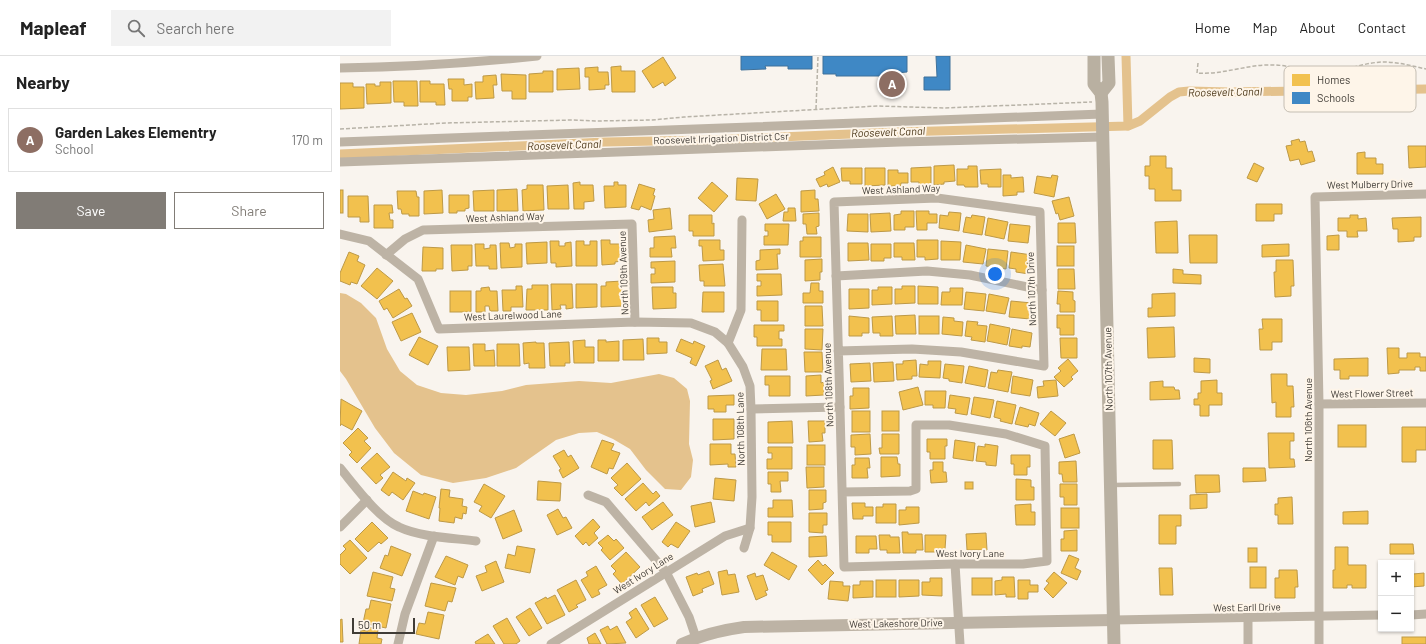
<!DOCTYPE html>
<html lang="en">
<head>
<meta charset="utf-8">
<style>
  :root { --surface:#fff; --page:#f2f2f2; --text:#222; --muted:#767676; --line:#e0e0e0; --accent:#817c76 }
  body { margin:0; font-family:Barlow,sans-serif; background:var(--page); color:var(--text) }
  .controls { position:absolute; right:12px; bottom:12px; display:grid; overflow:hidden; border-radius:0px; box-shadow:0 1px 3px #0004 }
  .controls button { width:36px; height:36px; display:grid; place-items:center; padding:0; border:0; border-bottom:1px solid var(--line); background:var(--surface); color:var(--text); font:20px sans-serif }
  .scale { position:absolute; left:12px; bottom:10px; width:63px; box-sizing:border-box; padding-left:4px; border:2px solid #403c36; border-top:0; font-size:11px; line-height:14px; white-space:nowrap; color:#403c36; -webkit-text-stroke:3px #fef5e9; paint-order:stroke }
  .you { position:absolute; left:655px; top:218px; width:14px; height:14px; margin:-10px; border:3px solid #fff; border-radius:50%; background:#1a73e8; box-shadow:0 0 0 6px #1a73e833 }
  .badge { display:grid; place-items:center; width:26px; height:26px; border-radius:50%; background:var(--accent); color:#fff; font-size:13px; font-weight:700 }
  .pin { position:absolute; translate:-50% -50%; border:2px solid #fff; box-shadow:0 1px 4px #0006 }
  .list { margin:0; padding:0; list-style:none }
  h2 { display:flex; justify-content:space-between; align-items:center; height:52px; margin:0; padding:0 16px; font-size:17px }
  h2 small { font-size:13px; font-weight:400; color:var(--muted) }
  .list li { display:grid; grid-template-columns:26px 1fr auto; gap:12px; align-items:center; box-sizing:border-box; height:64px; margin:0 8px 8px; padding:0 8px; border:1px solid var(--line); border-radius:0px }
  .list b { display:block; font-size:15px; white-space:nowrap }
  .list p { margin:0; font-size:13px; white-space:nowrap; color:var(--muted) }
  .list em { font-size:13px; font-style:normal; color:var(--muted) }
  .actions { display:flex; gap:8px; padding:12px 16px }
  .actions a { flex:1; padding:9px 0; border:1px solid var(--accent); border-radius:0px; text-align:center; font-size:14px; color:var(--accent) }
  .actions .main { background:var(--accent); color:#fff }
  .icon { flex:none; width:22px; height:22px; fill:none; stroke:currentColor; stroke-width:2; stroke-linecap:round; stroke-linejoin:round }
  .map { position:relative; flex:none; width:1086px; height:588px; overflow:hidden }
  header { display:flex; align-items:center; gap:24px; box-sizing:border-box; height:56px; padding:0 20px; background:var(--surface); border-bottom:1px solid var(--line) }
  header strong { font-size:19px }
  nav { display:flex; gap:22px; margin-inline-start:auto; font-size:14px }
  .search { width:280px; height:36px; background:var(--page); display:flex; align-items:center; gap:10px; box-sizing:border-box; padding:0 14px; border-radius:0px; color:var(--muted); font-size:15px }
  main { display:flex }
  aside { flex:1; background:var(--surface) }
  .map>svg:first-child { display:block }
  .water { fill:#e4c28d }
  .homes { fill:#f2c14e; stroke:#bd9947 }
  .schools { fill:#3f88c5; stroke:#3f719a }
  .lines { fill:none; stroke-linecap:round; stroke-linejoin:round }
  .canal { stroke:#e4c28d; stroke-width:9 }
  .path { stroke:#b8b3a8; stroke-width:1.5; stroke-dasharray:4 2; stroke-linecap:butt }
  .service { stroke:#bdb3a5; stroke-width:4.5 }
  .minor { stroke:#bdb3a5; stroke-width:9 }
  .tertiary { stroke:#bdb3a5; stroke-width:12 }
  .secondary { stroke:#b9b0a1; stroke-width:13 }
  .labels { text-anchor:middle; stroke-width:4; stroke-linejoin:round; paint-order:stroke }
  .street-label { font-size:10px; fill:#403c36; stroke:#fef5e9 }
  .water-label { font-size:11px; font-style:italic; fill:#4d391a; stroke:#fef5e9 }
  .key { fill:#fef5e9; stroke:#c5beb3; stroke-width:1 }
  .key-label { font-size:11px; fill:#403c36 }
</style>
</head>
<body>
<header>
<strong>Mapleaf</strong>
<div class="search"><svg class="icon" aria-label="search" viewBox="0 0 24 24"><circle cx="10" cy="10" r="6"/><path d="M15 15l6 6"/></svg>Search here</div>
<nav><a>Home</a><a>Map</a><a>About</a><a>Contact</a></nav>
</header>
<main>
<aside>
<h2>Nearby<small></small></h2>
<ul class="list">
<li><span class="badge" style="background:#8d6e63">A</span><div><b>Garden Lakes Elementry</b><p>School</p></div><em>170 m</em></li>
</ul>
<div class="actions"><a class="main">Save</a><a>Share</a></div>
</aside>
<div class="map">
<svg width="1086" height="588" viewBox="0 0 1086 588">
  <rect width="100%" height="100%" fill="#f9f4ee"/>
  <path class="water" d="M0 237 6 238 21 247 36 262 47 293 60 315 77 329 101 337 126 339 162 335 186 329 239 325 271 327 319 318 334 322 347 333 350 345 349 388 353 404 351 421 341 434 325 433 306 414 290 393 273 383 257 376 239 377 216 384 176 412 146 422 113 427 81 419 54 397 35 372 6 323 0 315Z"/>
  <g class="homes">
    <path d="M323 1 336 22 325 30 323 26 313 32 302 15Z"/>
    <path d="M281 10V15H295V36H272L271 11Z"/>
    <path d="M258 11V16H268L269 29H265V33L249 34V21H245V12Z"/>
    <path d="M239 12 240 33 217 34V13Z"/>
    <path d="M203 15H213V36H189V18L203 17Z"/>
    <path d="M161 18 186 19V43H172V35H162Z"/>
    <path d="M156 19 157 29H153L154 42 136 43 135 26H143V20Z"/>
    <path d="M108 23H124V29L132 28V41H128V45H112V33H109Z"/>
    <path d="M53 25H77L78 50H64V46H54Z"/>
    <path d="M80 25H90V28H104L105 49H96V46H80Z"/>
    <path d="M40 26H51V47L27 48 26 28H35V30H40Z"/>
    <path d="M0 27H13V31H24V52L0 53Z"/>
    <path d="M959 83 960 86 965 85 968 96 972 95 975 105 961 109 959 103 950 105 946 90 952 89 951 85Z"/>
    <path d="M1068 90H1086V111L1069 112Z"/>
    <path d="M1025 96V102H1036V108H1043V118H1017V97Z"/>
    <path d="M810 100H826V112H832V134H841V145H815V133H809V120H805V110H810Z"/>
    <path d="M914 107 924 112 917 126 907 122Z"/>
    <path d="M614 109 615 125 604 126V128L594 129V110Z"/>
    <path d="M628 110H637L638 131H625L624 129H617V113H628Z"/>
    <path d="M493 111 500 126 488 131 487 128 480 131 476 123 485 119 484 116Z"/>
    <path d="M591 111V129H579V126H571V112Z"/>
    <path d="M501 112H522V128H510V125H502Z"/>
    <path d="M525 112H545V129L525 130Z"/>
    <path d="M661 113V131H648V128H641L640 114Z"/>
    <path d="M548 114H558V117H568V127H561V130H548Z"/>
    <path d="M663 119H671V122L683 121 684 136H677V139L663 140Z"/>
    <path d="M712 119 718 120 714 141 694 137 697 120 711 122Z"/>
    <path d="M397 122 418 123 416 145 396 144Z"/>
    <path d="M240 126V129H253L254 145 244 146V153H234L233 127Z"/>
    <path d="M274 126H278V129H286V151L265 152 264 130H274Z"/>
    <path d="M372 126 388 140 374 156 358 142Z"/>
    <path d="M299 128 315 133 313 139 315 140 311 154 301 150 299 154 291 152Z"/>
    <path d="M187 129H203L204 154 183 155 182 134 187 133Z"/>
    <path d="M228 129 229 153H208L207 130Z"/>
    <path d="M177 133 178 155H157V134Z"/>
    <rect x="0" y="134" width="3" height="23"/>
    <path d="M102 134 103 157 84 158V135Z"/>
    <path d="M154 134V155H134L133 135Z"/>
    <path d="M475 134V143H478L479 155 461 156V135Z"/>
    <path d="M57 135H76L77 141H79V160H69V158H62L61 153H58Z"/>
    <path d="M436 138 445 153 427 163 419 148Z"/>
    <path d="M109 139H129V152L125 153V155H117V157H109Z"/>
    <path d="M8 140H28L29 166H20V161H8Z"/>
    <path d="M729 141 734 160 720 164 718 157 716 158 712 145Z"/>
    <path d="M916 148H942V158H934V165H916Z"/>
    <path d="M34 149H52L53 157H49L50 164H53V172H34Z"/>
    <path d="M330 152 332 173 309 176 308 164 314 163 313 154Z"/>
    <path d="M448 152H455L456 165H443L444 156H448Z"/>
    <path d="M561 155H574V171H565V174H554V159L561 158Z"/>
    <path d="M576 155H589V158H597V167H587V174H577Z"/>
    <path d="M609 156 621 157 619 175 599 172 600 159 608 160Z"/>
    <path d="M479 157V170L476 171 477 178H467L466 168H463V158Z"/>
    <path d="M550 157 551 175 531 176 530 158Z"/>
    <path d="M508 158H528V176L507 175Z"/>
    <path d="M349 159H372V168L374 167V180H353V175H349Z"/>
    <path d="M632 159 645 161 642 179 623 176 626 161 631 162Z"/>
    <path d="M1010 159H1018V163L1026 162 1027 175H1017L1018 181H1007V175H998V162H1010Z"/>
    <path d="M1081 161V181H1074V185L1058 186V173H1053L1052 162Z"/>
    <path d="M648 162 668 166 664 183 645 179Z"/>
    <path d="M837 165 838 197H816L815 166Z"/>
    <path d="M718 167H735L736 187H718Z"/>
    <path d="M425 168H449L448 189H424V180H428V175H425Z"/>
    <path d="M670 168 690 170 688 187 668 185Z"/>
    <path d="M849 179H877V207H850Z"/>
    <path d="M999 179V194H987V180Z"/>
    <path d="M335 180 336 192H331L332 201H310V192H314V181Z"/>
    <path d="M463 181H481V201H460V185H463Z"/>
    <path d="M261 184H270V188H281L282 205 275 206V208L262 209Z"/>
    <path d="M359 184H380V194H384V204L363 205 362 190H359Z"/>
    <path d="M577 184H598V203L585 204V201H577Z"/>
    <path d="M210 185H219V190H225V187L231 186 232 210 216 211V207H211Z"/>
    <path d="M236 185H244V189H250V185H257V210H236Z"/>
    <path d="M601 185 621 186 620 204H601Z"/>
    <path d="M207 186V207L187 208 186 187Z"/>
    <path d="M160 187H169L170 192 175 191V188H182V211L161 212Z"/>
    <path d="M508 187H528L529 204 508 205Z"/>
    <path d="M554 187H574L575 204H562V201H554Z"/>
    <path d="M135 188H144V193L150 192V189H156L157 213H149V210H136Z"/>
    <path d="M531 188H551V202H544V205H531Z"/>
    <path d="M949 188V200L922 201V189Z"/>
    <path d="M111 189H132V210H128V214L112 215Z"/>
    <path d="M626 189 646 193 643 208 623 206Z"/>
    <rect x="717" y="190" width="17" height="20"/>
    <path d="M83 191 103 192V213H96V215H82Z"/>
    <path d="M440 193V198H437L438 213 416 214V205L420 204V194Z"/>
    <path d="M648 193 668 195 666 213 646 210Z"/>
    <path d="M9 196 19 200 17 205 25 209 17 228 11 226 10 229 0 225V217Z"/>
    <path d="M671 196 692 199 689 218 676 216V213L669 212Z"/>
    <path d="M482 203V216H480V224L465 225V204Z"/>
    <path d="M936 204H953L954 230H951V240L935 241 934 216H936Z"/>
    <path d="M335 205V226L311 227V218H315V212H311V206Z"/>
    <path d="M383 208 385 230H364V225H360L359 209Z"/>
    <path d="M37 212 53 225 37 243 21 230Z"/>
    <path d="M718 213H734L735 233H718Z"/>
    <path d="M833 213 843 214V218L861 219V228L833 227Z"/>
    <path d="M417 218H441L442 239 417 240V230H421V225H417Z"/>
    <path d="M282 225 283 250 261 251V230H266V226Z"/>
    <path d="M471 227H479V235H483V247H463V237H470Z"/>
    <path d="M211 228H232L233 252 226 253V249H220L221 253 212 254Z"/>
    <path d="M236 228H257V251L236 252Z"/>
    <path d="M192 229H208V254H186L187 233H192Z"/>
    <path d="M176 230H182L183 251H171V255H163L162 234H176Z"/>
    <path d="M562 230H575V247L555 248V233H562Z"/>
    <path d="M578 230 598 231V248H578Z"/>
    <path d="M149 231 150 235H157L158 255H150L149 250H145V256H136V235H141V232Z"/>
    <path d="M312 231H333V237H336V252L313 253Z"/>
    <path d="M538 231H552V248L532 249V234H538Z"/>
    <path d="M610 232H623L622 249H601L602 236H610Z"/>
    <path d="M59 233 65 243 67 242 72 250 53 262 47 252 44 254 39 245Z"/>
    <path d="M509 233H529V252L509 253Z"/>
    <rect x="110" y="235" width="21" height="21"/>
    <path d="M718 235 733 236V244L735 245V256H720V248H717Z"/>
    <path d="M363 236H384V256H362Z"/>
    <path d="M626 236 646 238 644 255 624 253Z"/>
    <path d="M835 237V260L808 261V252H812V238Z"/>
    <path d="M649 238 669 242 665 258 646 255Z"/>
    <path d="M417 245H438V265H421V254H417Z"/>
    <path d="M671 245 692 247 690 263 669 261Z"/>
    <path d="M465 250H482L483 270H465Z"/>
    <path d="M72 257 81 276 61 285 52 266Z"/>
    <path d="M575 259 576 278H556L555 260Z"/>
    <path d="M717 259H734V279H720V272H717Z"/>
    <path d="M509 260 529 262V277H522V280H509Z"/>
    <path d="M552 260 553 280H540V277H533L532 261Z"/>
    <rect x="579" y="260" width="20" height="18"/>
    <path d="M603 261 614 262V265L623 266 622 280 602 278Z"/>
    <path d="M922 263H942V286H932V294H920L919 273H923Z"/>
    <path d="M627 265 638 266 637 269 647 270 645 286 631 284 632 281 625 280Z"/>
    <path d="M650 268 670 272 667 289 647 285Z"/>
    <path d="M414 269H444V275H439V283H442V290H417V281H414Z"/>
    <path d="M834 271 835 301 808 302 807 272Z"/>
    <path d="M465 273H483L482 294 465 293Z"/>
    <path d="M672 273 692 277 690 291 682 290V292L669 290Z"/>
    <path d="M79 281 98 290 88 309 69 299Z"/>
    <path d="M307 282H319V286H327V297L307 298Z"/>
    <path d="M720 282H737V302H721Z"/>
    <path d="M303 283 304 304H283V284Z"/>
    <path d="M341 283 353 288 354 285 365 290 356 310 350 307 352 302 336 295Z"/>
    <path d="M245 284V291H254V307H234L233 285Z"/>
    <path d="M258 284H266V286L279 285V305H258Z"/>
    <path d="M196 286V287H204L205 312H189V307L184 308 183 287Z"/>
    <path d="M229 286 230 307H225V310H210L209 287Z"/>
    <path d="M133 288H145V295L154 294 155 310H134Z"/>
    <path d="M157 288H179L180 310H157Z"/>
    <path d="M107 291H129L130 314 108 315Z"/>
    <path d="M1047 292H1059V302H1067V297H1080V301H1086V315H1080V311H1075V314H1059V317L1048 318Z"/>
    <path d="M422 293H446L447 314H421Z"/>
    <path d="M464 296H482L483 316H465Z"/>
    <path d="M854 302 870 303V317L854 316Z"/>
    <path d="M1028 302V320H1009V323H1000V314H994V303Z"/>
    <path d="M728 303 738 315 731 321 733 323 724 331 714 321 721 315 718 312Z"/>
    <path d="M378 304 382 314 386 312 392 325 373 333 370 325 372 324 365 310Z"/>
    <path d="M576 304 577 320H572V323L557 324 556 308H563V305Z"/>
    <path d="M588 305H601L600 322 579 321 580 308 588 309Z"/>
    <path d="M553 306 554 325 534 326 533 307Z"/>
    <path d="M530 307 531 325 511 326 510 308Z"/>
    <path d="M605 308 624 310 622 327 609 325V323L603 322Z"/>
    <path d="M629 310 648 314 645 331 625 327Z"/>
    <path d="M658 314 672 316 668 336 648 332 651 316 657 317Z"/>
    <path d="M931 318H947V330H953L954 351H951V361H936V346L932 347Z"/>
    <path d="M481 319V327L484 326V339L466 340V320Z"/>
    <path d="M425 320H450V340H429V329H425Z"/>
    <path d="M673 320 693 324 690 340 671 337Z"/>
    <path d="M716 324 718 340 698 342 697 331 704 330 703 325Z"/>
    <path d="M877 324V337H882V349H869V360H860V349H854V343H858V337H861V325Z"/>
    <path d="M823 325V331H834L835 334H839L840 343 810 344V326Z"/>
    <path d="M578 331 583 349 563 354 559 336Z"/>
    <path d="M513 332H529V352L510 353V340H513Z"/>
    <path d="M585 335H606L605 352H593V349H585Z"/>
    <path d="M394 339V349H386V356H374V353H368V340Z"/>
    <path d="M610 339 630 342 627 359 615 357 616 353 608 352Z"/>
    <path d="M634 341 654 344 650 362 631 358Z"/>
    <path d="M1 343 22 355 12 374 1 368 0 370Z"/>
    <path d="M657 345 676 349 672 368 660 365 661 363 654 361Z"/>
    <path d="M680 351 699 357 695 370 689 368 688 371 675 368Z"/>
    <rect x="512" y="355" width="18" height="21"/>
    <rect x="542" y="355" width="17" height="20"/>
    <path d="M711 355 726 367 715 380 700 368Z"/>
    <path d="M373 363H394V383L373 384Z"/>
    <path d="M452 365 453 387H428V366Z"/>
    <path d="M468 365H485V377H482L483 385 469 386Z"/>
    <rect x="998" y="369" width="28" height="22"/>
    <path d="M1062 371H1086V394H1076V406H1062Z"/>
    <path d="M18 372 28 382 24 385 31 392 17 407 9 399 12 396 3 387Z"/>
    <path d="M928 377H954V385H950V403H954L955 411 929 412Z"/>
    <path d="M530 378 531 398 515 399V391H511V379Z"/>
    <path d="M542 378H559V398H540L539 392H542Z"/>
    <path d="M734 378 740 397 725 402 719 383Z"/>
    <path d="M587 383H607V390H605V403H590V396H587Z"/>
    <path d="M262 384 274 388 271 394 280 397 273 413 269 412 267 418 251 411Z"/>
    <path d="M615 384 635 387 633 405 613 402Z"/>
    <path d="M813 384H832L833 413H813Z"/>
    <path d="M370 388H391V398H395L396 411H388V408L370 409Z"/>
    <path d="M645 388 658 390 656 410 646 409V406L636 405 638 390 645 391Z"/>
    <rect x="467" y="389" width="18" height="20"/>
    <path d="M428 391H452V413H427V403H432V397H428Z"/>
    <path d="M224 394 228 401 231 399 239 412 223 422 219 414 221 413 213 400Z"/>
    <path d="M37 397 50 411 40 419 43 422 36 428 21 412Z"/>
    <path d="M671 399H690V411H687V419H674V408H671Z"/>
    <path d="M541 401H557L558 408H560V420L541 421Z"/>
    <path d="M515 402H529L530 412H527L528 422H512V409H515Z"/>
    <path d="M736 405 737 426H723L722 418H719V406Z"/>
    <path d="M593 406H603V416H606L607 426 591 427 590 414H593Z"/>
    <path d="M287 407 301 423 282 440 274 432 278 429 271 422Z"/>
    <path d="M466 411H484V431L467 432Z"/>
    <path d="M903 412H925L926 425 903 426Z"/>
    <path d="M53 416 66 425 67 422 75 427 63 444 52 436 49 440 41 434Z"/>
    <path d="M428 416H448V425H440L441 436H431V428H428Z"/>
    <path d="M855 419H879L880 436 856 437Z"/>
    <path d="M375 422 396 424 394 445 373 443Z"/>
    <path d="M676 423 691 424V431H694V444H676Z"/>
    <path d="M198 425 221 427 220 445 197 444Z"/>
    <rect x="625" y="426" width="8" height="7"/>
    <path d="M303 427 313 438 316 435 320 440 309 450 306 446 296 455 285 443Z"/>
    <path d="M144 428 165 440 151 462 139 455 142 450 134 446Z"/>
    <path d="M720 428H737V449H724V441H720Z"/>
    <path d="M101 433 110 434 109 441 123 443 122 450 127 451 126 458 123 457 122 463 115 461 114 467 99 465 100 452H99Z"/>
    <path d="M469 434H486V446L483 447V453L469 454Z"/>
    <path d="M73 435 83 439 84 437 96 441 89 463 66 455Z"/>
    <path d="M867 438V452L850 453V439Z"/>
    <path d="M952 441 953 468H938V459H935V448H938V442Z"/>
    <path d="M433 444H452L453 461H428V452H433Z"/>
    <path d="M323 446 333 459 312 474 302 461Z"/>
    <path d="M371 446 375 466 355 471 351 450Z"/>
    <path d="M512 447H525V451H533V460H523V463H513Z"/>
    <path d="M543 448H556V467H536V451H543Z"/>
    <path d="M691 448V456H695V469H676L675 449Z"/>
    <path d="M566 451H579V467L559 469V454H566Z"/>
    <rect x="721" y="452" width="18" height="20"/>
    <path d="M218 453 223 462 226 461 232 472 217 479 207 459Z"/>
    <path d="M174 454 182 475 163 483 155 462Z"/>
    <path d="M1028 455V468H1003V456Z"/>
    <path d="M469 457H487V469H483V477L469 476Z"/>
    <path d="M819 459H841V470H836V488H819Z"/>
    <path d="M253 463 260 471 254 477 258 482 249 490 246 486 243 489 235 480Z"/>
    <path d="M32 466 48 482 41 488 39 486 28 496 15 483Z"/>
    <path d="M336 466 350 475 338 492 331 488 328 491 322 486Z"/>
    <path d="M428 466H451V486H432V479H428Z"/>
    <path d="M737 474V495H721V483H724V475Z"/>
    <path d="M562 476H568V478H582L583 494H576V497H563Z"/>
    <path d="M646 477 647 494H627L626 478Z"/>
    <path d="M268 479 274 485 276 483 284 492 270 504 261 494 263 492 258 487Z"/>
    <path d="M539 479H550V481H559L560 497H547V494H540Z"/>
    <path d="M585 479H606L605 493H598V496H585Z"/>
    <path d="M486 480 487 500 469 501V481Z"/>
    <path d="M516 480H536L537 493H529V497H516Z"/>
    <path d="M10 484 27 502 10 518 0 508V499L6 493 3 490Z"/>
    <path d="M1050 488H1073L1074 498H1050Z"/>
    <path d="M51 490 71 498 62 520 40 512 45 499 48 500Z"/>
    <path d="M177 490 195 493 190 517 165 512 168 498 175 500Z"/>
    <path d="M995 491H1008V509H1026V532H1012V529H1007V532H993V514H995Z"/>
    <rect x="908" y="492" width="9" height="14"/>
    <path d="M286 496 300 511 282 528 273 518 276 515 271 510Z"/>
    <path d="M432 496 457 510 449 524 424 509Z"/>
    <path d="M729 499 739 503 735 512 741 515 737 524 721 517Z"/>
    <path d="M106 500 128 509 123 522 118 520 115 529 95 521Z"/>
    <path d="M478 504 483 510 485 508 494 517 482 529 468 514Z"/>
    <path d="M156 505 164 526 142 535 136 520 147 516 145 510Z"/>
    <path d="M256 510 267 529 258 534 260 538 252 542 241 524 248 520 246 516Z"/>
    <rect x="910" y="511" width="16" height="21"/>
    <path d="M819 512H832L833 539H820Z"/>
    <path d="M387 514 388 519 395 518 399 536 382 539 378 516Z"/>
    <path d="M939 514H957L958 531H955V542H935V522H939Z"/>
    <path d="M1071 514H1073V518L1084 517V530L1071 531Z"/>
    <path d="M369 515 374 528 362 533 363 536 353 540 346 521 357 517 358 519Z"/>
    <path d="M33 516 53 521 50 532 55 533 52 545 27 540Z"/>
    <path d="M714 516 727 527 713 542 704 533 709 527 706 525Z"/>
    <path d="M415 517 416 521 423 519 428 534 425 535 427 539 416 544 407 520Z"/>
    <path d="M662 521H674L675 541H666V538L655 539V525L662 524Z"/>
    <path d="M590 522H602V540L582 539V526H590Z"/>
    <rect x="632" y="522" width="20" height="17"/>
    <path d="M236 524 246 544 236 549 238 551 229 556 217 534Z"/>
    <rect x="536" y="524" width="20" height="17"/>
    <path d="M559 524H579V540L559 541Z"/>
    <path d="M678 524H690V529H698V536H688V543H678Z"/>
    <path d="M490 525 503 526V530H510L508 545 488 543Z"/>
    <path d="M520 525H533V541L513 542V529H520Z"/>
    <path d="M91 527 116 532 112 546 108 545 105 555 85 550Z"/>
    <path d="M215 539 225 559 207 568 195 547 206 541 207 543Z"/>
    <path d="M315 541 328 563 314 571 301 549Z"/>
    <path d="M31 544 51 548 46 572 23 567 26 553H29Z"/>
    <path d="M190 552 202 572 189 580 176 561Z"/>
    <path d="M296 552 309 573 296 582 286 566 292 562 289 557Z"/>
    <path d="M88 556 104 559 99 583 76 578 79 567 85 568Z"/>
    <path d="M167 562 180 585 176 588H164L153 570Z"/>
    <path d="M2 563 3 586H0V564Z"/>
    <path d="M268 570 270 574 277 570 286 587 267 588 260 574Z"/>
    <path d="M28 571 38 573 37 582 42 583 41 588H19L21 574 28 575Z"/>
    <path d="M255 577 261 588H249L247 582Z"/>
    <path d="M148 578 155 588H136L135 586Z"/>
    <rect x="1062" y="581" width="24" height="7"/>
  </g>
  <g class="schools">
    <path d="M401 0H472V13H448V10H425L426 13 401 14Z"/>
    <path d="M483 0H567V16L555 17V20H496V18H483Z"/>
    <path d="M596 0H610V34H584V21H597Z"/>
  </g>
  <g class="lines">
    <g class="canal">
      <path d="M786 0 788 70"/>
      <path d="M0 98 265 86 370 84 558 76 788 70 800 65 830 41 839 36 849 35 890 36 1086 33"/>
    </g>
    <g class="path">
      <path d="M858 7 857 17C882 19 905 9 929 9 949 8 968 17 987 16 1006 15 1025 6 1044 6 1058 6 1072 10 1086 13"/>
      <path d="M476 53 478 0"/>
      <path d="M0 73 106 67 232 64 255 65 312 64 344 61 537 50 605 52 752 46"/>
    </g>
    <path class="service" d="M772 429 839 428"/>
    <g class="minor">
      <path d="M0 12C66 11 131 7 197 0"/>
      <path d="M0 86 762 58"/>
      <path d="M0 106 560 86 762 81"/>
      <path d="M402 164 401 254 388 287 403 311 410 330 411 353 412 441 410 472 404 492"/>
      <path d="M0 178 29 185 78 223 99 273 295 266 351 267 375 276 388 287"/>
      <path d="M46 199 65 183 83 174 292 168 295 266"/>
      <path d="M496 220 587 215 630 219 702 234"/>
      <path d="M498 295 572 293 621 296 704 310 700 156 597 142 494 146C498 268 501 389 504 511L615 508H683L707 505 705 390 666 378 609 369H576V433L570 435 502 436"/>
      <path d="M979 348 1086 347"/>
      <path d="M411 353 500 351"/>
      <path d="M0 412C15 430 38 462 59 471 80 481 113 482 136 485"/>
      <path d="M248 439 266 446 326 516 349 561 356 582"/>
      <path d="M0 471 27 444"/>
      <path d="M615 508 620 588"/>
      <path d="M1071 559 1086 558"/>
      <path d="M908 562V588"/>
      <path d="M774 564 1041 559"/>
      <path d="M58 588 65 558 94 480"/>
      <path d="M211 588 385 480 410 472"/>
      <path d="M979 588V348L975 141 1086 138"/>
    </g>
    <path class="tertiary" d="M342 588C362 579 382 574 404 571L774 564"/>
    <g class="secondary">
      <path d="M754 0V28L761 37 762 46 774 588"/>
      <path d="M761 37 769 27 768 0"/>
    </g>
  </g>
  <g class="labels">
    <g class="street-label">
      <text transform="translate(381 82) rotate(-2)" y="4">Roosevelt Irrigation District Csr</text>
      <text transform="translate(1030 128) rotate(-1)" y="4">West Mulberry Drive</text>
      <text transform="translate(561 133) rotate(-2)" y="4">West Ashland Way</text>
      <text transform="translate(165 161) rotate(-2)" y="4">West Ashland Way</text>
      <text transform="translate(283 217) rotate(-92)" y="4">North 109th Avenue</text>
      <text transform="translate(691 233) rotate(-92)" y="4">North 107th Drive</text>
      <text transform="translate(173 259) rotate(-2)" y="4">West Laurelwood Lane</text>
      <text transform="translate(768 313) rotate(-91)" y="4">North 107th Avenue</text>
      <text transform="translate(488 329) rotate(-92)" y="4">North 108th Avenue</text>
      <text transform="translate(1032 337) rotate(-1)" y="4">West Flower Street</text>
      <text transform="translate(968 364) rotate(-90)" y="4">North 106th Avenue</text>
      <text transform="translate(400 373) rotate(-91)" y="4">North 108th Lane</text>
      <text x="630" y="501">West Ivory Lane</text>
      <text transform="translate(303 517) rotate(-32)" y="4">West Ivory Lane</text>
      <text transform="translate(907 551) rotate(-1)" y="4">West Earll Drive</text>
      <text transform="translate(556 567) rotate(-1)" y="4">West Lakeshore Drive</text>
    </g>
    <g class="water-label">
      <text transform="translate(885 36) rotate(-1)" y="4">Roosevelt Canal</text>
      <text transform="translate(548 76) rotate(-2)" y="4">Roosevelt Canal</text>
      <text transform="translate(224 89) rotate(-2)" y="4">Roosevelt Canal</text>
    </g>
  </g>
  <rect x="944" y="10" width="132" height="46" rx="6" class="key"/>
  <rect x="952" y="18" width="18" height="12" fill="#f2c14e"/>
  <rect x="952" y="36" width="18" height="12" fill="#3f88c5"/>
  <g class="key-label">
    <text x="977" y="28">Homes</text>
    <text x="977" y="46">Schools</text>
  </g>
</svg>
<div class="controls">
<button>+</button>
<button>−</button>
</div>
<div class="scale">50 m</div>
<div class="you"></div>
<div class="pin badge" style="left:552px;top:28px;background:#8d6e63">A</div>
</div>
</main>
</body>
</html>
